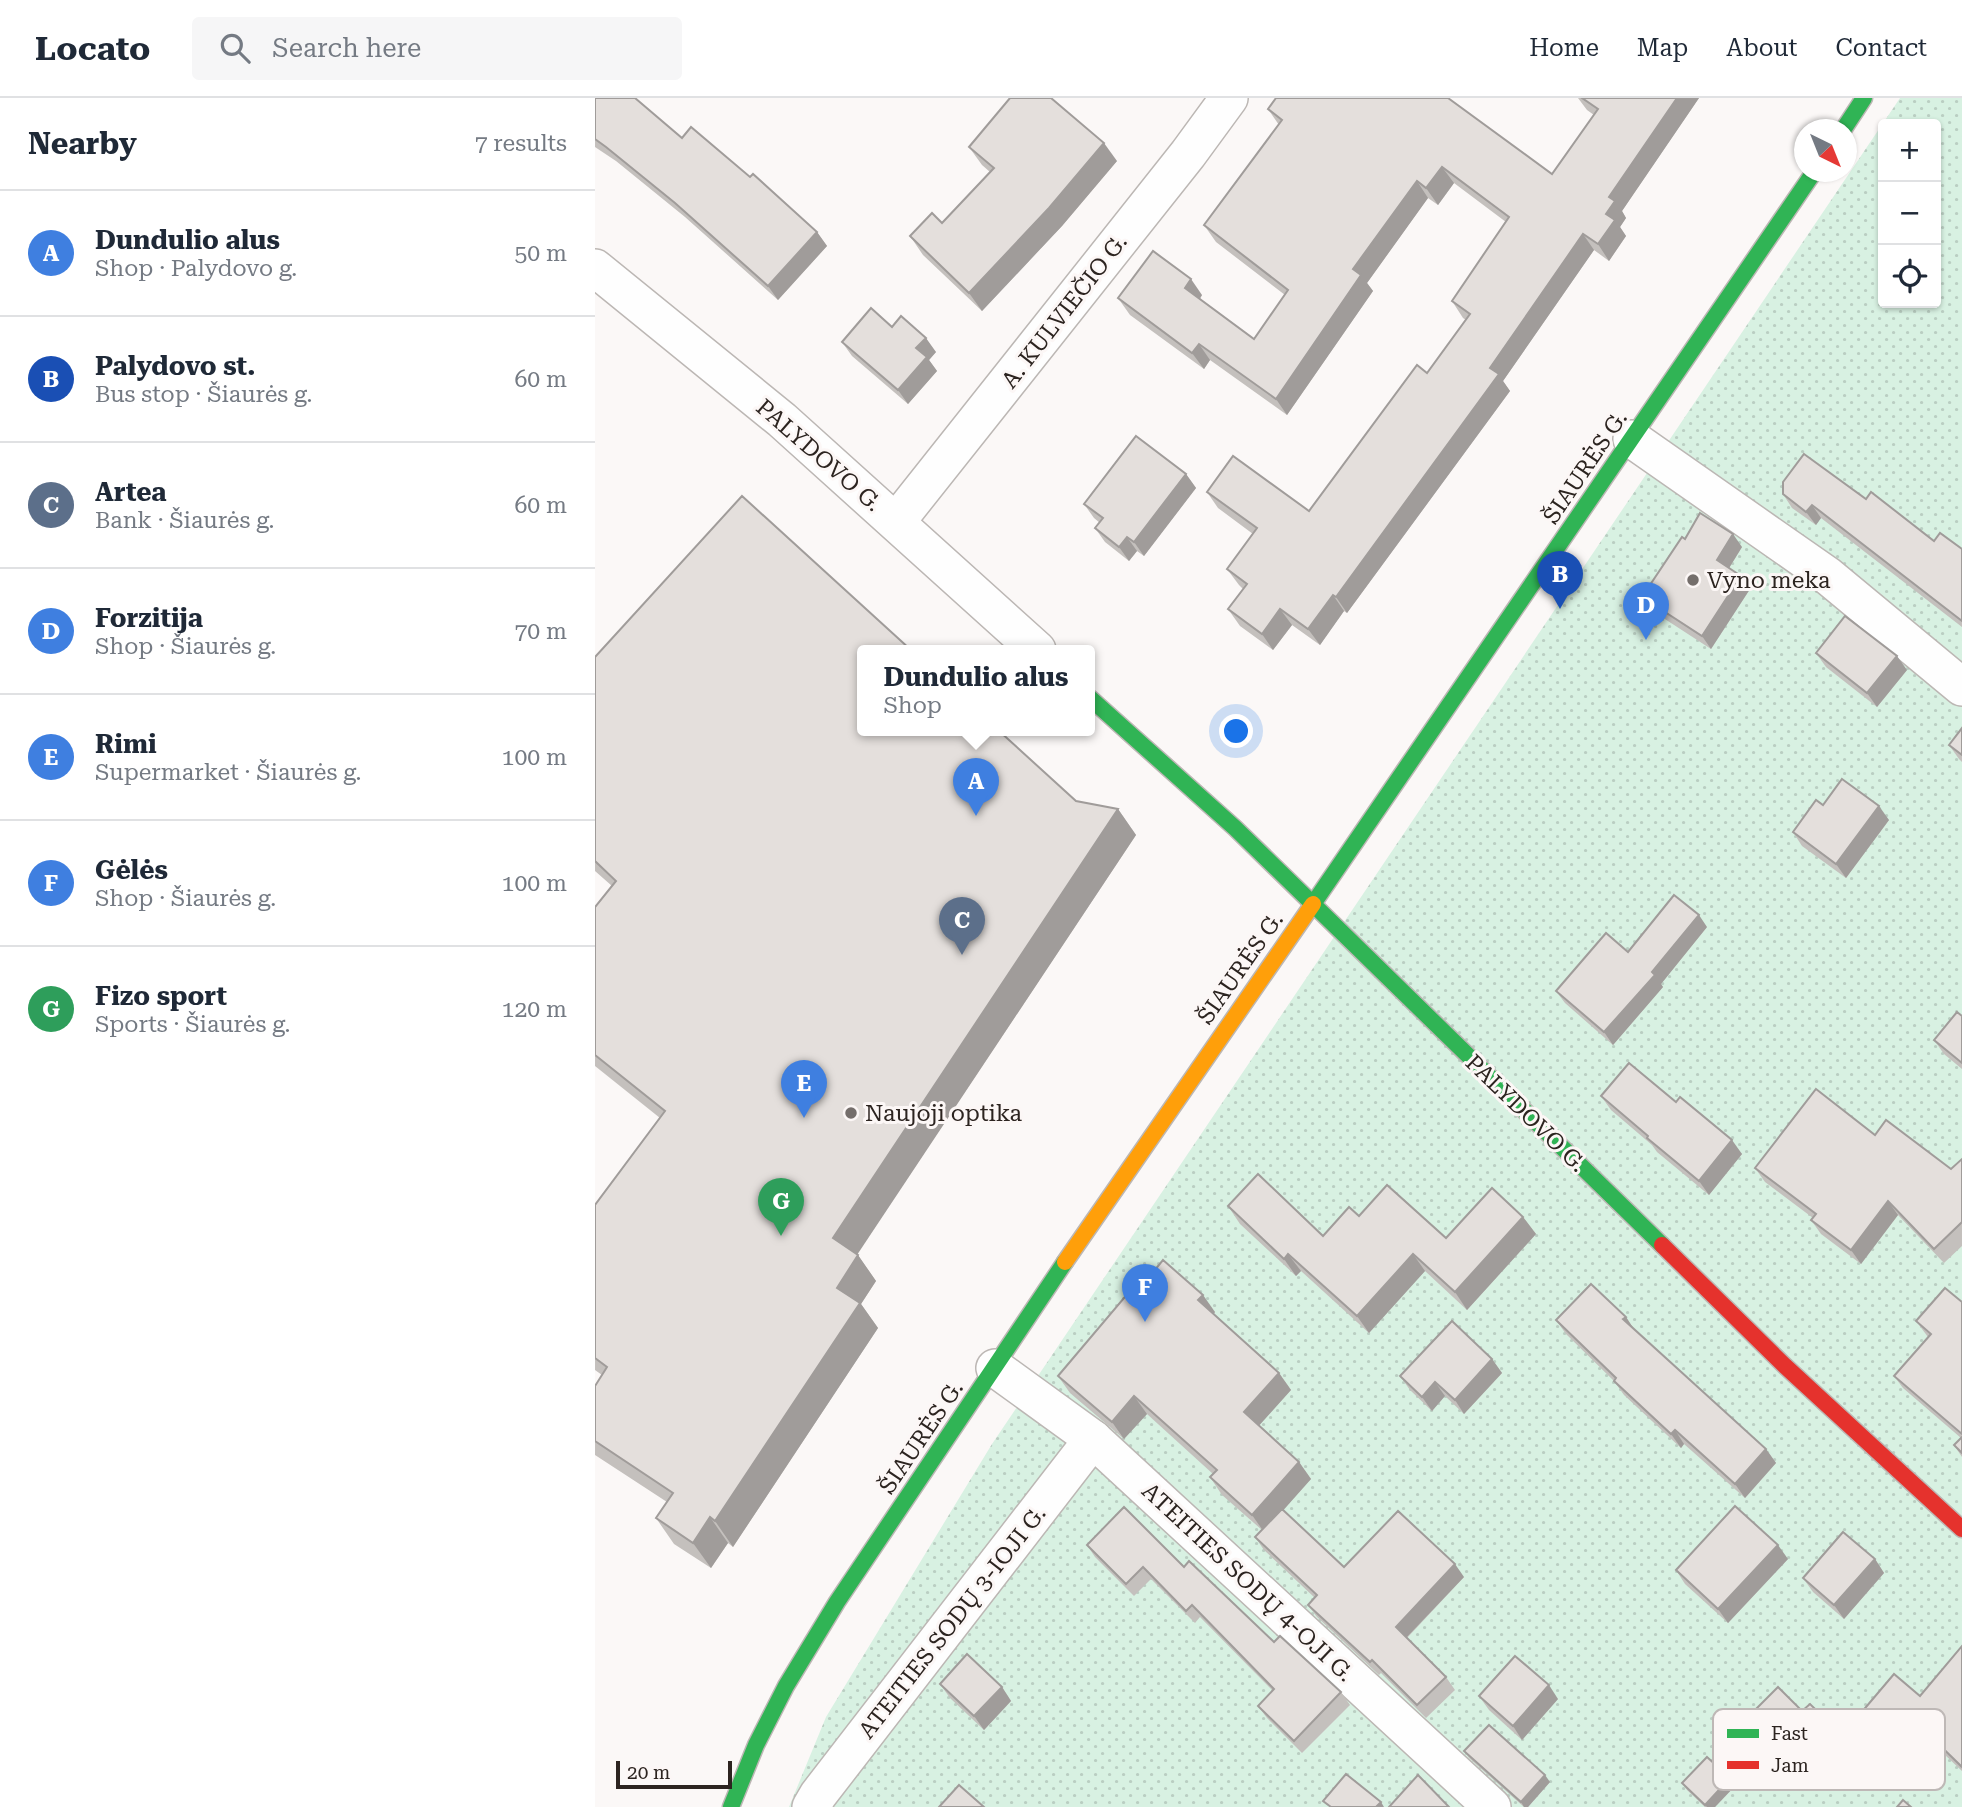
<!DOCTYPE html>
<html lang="en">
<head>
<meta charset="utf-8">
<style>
  :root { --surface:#fff; --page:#f6f6f7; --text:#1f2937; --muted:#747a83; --line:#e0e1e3; --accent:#746e6b }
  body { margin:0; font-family:"Roboto Serif",serif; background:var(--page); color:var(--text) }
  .controls { position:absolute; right:21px; top:21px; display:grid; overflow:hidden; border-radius:7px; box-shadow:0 2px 5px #0004 }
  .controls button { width:63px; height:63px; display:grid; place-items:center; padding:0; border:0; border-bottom:2px solid var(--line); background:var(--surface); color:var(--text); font:35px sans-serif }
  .compass { position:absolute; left:1199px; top:21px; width:63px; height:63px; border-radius:50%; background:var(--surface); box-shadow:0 2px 5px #0004; rotate:137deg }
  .scale { position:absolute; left:21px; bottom:18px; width:116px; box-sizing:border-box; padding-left:7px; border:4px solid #2c2420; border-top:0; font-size:19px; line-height:24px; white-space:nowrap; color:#2c2420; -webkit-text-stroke:5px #fcf7f6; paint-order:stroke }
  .you { position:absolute; left:642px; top:634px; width:24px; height:24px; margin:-18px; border:5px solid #fff; border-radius:50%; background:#1a73e8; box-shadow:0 0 0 10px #1a73e833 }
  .badge { display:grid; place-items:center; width:46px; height:46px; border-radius:50%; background:var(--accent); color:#fff; font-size:23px; font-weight:700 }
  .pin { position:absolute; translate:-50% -58px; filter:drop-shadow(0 2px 4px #0008) }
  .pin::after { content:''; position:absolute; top:37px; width:24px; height:21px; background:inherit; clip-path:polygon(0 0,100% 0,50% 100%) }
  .popup { position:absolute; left:262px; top:547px; width:238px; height:91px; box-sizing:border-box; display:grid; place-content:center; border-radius:7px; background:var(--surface); filter:drop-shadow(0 2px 5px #0005); font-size:23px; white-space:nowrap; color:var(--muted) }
  .popup b { font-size:26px; color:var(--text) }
  .popup::after { content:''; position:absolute; left:50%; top:100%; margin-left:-14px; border:14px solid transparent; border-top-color:var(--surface) }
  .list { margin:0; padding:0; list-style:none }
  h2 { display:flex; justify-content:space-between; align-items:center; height:91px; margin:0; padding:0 28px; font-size:30px }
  h2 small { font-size:23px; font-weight:400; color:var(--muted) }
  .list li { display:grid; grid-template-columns:46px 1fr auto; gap:21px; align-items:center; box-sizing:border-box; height:126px; padding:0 28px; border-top:2px solid var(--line) }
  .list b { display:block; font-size:26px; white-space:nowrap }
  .list p { margin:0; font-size:23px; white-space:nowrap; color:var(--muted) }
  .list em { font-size:23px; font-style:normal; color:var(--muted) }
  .icon { flex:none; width:38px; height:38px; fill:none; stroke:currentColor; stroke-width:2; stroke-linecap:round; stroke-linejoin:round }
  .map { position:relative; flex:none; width:1367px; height:1709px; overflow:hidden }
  header { display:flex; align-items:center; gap:42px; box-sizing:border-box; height:98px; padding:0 35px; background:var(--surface); border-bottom:2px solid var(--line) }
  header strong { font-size:33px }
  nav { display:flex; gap:38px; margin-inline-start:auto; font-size:24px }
  .search { width:490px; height:63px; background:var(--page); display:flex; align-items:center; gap:18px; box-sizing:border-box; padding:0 24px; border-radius:7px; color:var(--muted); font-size:26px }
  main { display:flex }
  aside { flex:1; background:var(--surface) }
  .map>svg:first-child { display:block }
  .grass { fill:url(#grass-dots); fill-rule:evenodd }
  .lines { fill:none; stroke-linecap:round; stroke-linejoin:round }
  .street-casing { stroke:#bcb7b4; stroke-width:40 }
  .fast-casing { stroke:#bcb7b4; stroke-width:19 }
  .slow-casing { stroke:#bcb7b4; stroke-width:19 }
  .jam-casing { stroke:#bcb7b4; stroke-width:19 }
  .street { stroke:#fefefe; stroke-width:37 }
  .fast { stroke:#30b455; stroke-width:16 }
  .slow { stroke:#ff9f0a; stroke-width:16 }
  .jam { stroke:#e5322d; stroke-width:16 }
  .wall { fill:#c4c0bd }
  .shaded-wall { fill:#a09c9a }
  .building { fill:#e4dfdc; stroke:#a09c9a; stroke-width:2 }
  .poi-dot { fill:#746e6b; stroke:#fcf7f6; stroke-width:2.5 }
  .labels { text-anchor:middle; stroke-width:6; stroke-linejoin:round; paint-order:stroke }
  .street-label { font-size:23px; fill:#2c2420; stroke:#fcf7f6 }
  .poi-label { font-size:23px; fill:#2c2420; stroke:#fcf7f6; text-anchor:start }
  .key { fill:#fcf7f6; stroke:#beb8b6; stroke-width:2 }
  .key-label { font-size:19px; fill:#2c2420 }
</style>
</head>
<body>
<header>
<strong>Locato</strong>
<div class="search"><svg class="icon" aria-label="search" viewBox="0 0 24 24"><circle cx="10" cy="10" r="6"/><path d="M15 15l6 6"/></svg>Search here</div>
<nav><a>Home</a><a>Map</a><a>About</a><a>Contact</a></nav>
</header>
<main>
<aside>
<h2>Nearby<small>7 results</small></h2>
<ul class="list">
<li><span class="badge" style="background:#3f7fe0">A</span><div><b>Dundulio alus</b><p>Shop · Palydovo g.</p></div><em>50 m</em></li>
<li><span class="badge" style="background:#1a4fb4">B</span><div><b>Palydovo st.</b><p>Bus stop · Šiaurės g.</p></div><em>60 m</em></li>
<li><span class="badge" style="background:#5c6f8a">C</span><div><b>Artea</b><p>Bank · Šiaurės g.</p></div><em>60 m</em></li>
<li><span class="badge" style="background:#3f7fe0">D</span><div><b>Forzitija</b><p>Shop · Šiaurės g.</p></div><em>70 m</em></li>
<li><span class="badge" style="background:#3f7fe0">E</span><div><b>Rimi</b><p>Supermarket · Šiaurės g.</p></div><em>100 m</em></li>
<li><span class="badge" style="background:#3f7fe0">F</span><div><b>Gėlės</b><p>Shop · Šiaurės g.</p></div><em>100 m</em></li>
<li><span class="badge" style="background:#2e9e5b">G</span><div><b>Fizo sport</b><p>Sports · Šiaurės g.</p></div><em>120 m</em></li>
</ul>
</aside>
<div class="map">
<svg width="1367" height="1709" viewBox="0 0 1367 1709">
  <defs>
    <pattern id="grass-dots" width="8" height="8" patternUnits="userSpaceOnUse" patternTransform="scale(1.75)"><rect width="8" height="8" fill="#d8f1e2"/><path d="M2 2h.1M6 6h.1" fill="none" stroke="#bacec2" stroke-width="1.8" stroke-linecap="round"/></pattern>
  </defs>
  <rect width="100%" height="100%" fill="#fbf8f7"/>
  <path class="grass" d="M1305 0H1367V1709H194L231 1619 397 1346ZM1288 26H1341V205H1288Z"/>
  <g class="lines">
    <g class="street-casing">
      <g id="street">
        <path d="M0 170 187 322 442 552"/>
        <path d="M1037 341 1233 478 1367 589"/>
        <path d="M301 424 593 56 634 0"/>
        <path d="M400 1270 498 1341 897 1709"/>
        <path d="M216 1709 223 1697 498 1341"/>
      </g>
    </g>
    <g class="fast-casing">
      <g id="fast">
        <path d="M1248 32 1269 0"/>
        <path d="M495 600 640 730 1067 1147"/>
        <path d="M718 806 1219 74"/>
        <path d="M136 1709 161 1647 191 1588 242 1504 470 1164"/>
      </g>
    </g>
    <g class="slow-casing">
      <path id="slow" d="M470 1164 718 806"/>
    </g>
    <g class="jam-casing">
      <path id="jam" d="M1067 1147 1190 1268 1367 1431"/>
    </g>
    <use href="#street" class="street"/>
    <use href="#fast" class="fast"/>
    <use href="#slow" class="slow"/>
    <use href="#jam" class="jam"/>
  </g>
  <g class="wall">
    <path d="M0 0 87 40 222 134 232 148 183 202 90 119 21 63 0 49Z"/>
    <path d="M983 0H1104L1027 113 1031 120 1025 129 1031 138 1014 163 999 152 908 283 915 293 752 515 749 513 725 547 697 527 678 552 645 528 633 511 648 491 644 487 632 471 658 436 623 410 612 394 714 413 832 275 871 222 868 220 857 203 911 124 859 85 843 107 833 100 772 185 778 193 692 317 615 262 609 271 535 217 523 200 607 197 605 201 659 241 690 197 621 144 609 127 684 27 673 11 957 76 999 17 992 12Z"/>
    <path d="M374 49 522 63 467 128 387 213 328 157 315 138 347 125 395 74 387 67Z"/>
    <path d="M297 229 341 254 334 262 342 273 313 306 257 258 247 244Z"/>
    <path d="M591 376 601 390 549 458 542 453 534 463 510 444 500 430 505 425 499 420 489 406Z"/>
    <path d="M1188 396 1271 401 1339 443 1367 451V529L1226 420 1221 427 1197 410Z"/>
    <path d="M1090 441 1147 449 1134 470 1155 491 1116 551 1056 512 1047 499Z"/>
    <path d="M1221 555 1312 572 1282 609 1231 569Z"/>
    <path d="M0 559 481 703 523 711 541 737 262 1156 281 1183 266 1206 283 1230 138 1449 133 1445 116 1470 79 1446 61 1420 72 1404 0 1357V1288L7 1277 0 1272V1107L65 1020 0 968V809L17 788 0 773Z"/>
    <path d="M1367 630V664L1364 661 1354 647Z"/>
    <path d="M1228 707 1294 722 1251 780 1207 748 1198 734Z"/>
    <path d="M1112 829 1066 886 1068 889 1018 947 970 905 961 893 1033 854Z"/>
    <path d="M1367 918V971L1349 956 1339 942Z"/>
    <path d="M1006 998 1081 1004 1147 1056 1114 1097 1062 1054 1057 1047 1016 1012Z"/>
    <path d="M1280 1037 1356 1071 1367 1061V1148L1349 1165 1303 1117 1266 1166 1226 1136 1216 1122 1218 1120 1170 1084 1160 1070Z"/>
    <path d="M633 1108 728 1138 764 1118 851 1140 928 1119 941 1136 872 1212 830 1173 774 1235 706 1173 701 1178 645 1126Z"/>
    <path d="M550 1184 620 1214 619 1216 684 1275 696 1292 664 1327 704 1364 716 1381 688 1412 749 1469 869 1479 812 1540 851 1579 860 1592 831 1620 786 1575 784 1577 722 1519 713 1507 720 1500 669 1452 660 1439 667 1432 627 1397 615 1379 618 1376 552 1316 529 1341 475 1295 463 1278Z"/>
    <path d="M1367 1204V1359L1359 1347 1366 1340 1308 1290 1299 1278 1333 1239 1321 1223Z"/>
    <path d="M1031 1219 1039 1231 1171 1351 1181 1365 1150 1400 1089 1346 1086 1350 1029 1297 1019 1283 971 1236 961 1222Z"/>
    <path d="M897 1261 907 1275 869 1316 850 1298 837 1313 815 1292 805 1278Z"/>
    <path d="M492 1447 589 1469 679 1544 746 1594 755 1607 707 1655 672 1620 663 1608 678 1593 605 1519 600 1525 556 1481 539 1498 500 1459Z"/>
    <path d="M1193 1461 1133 1525 1090 1486 1081 1472Z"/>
    <path d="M1280 1461 1289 1475 1249 1521 1218 1494 1208 1480Z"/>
    <path d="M1367 1548V1673L1331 1639 1308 1668 1270 1636 1260 1622 1325 1598Z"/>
    <path d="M345 1586 407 1589 416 1603 389 1632 355 1600Z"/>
    <path d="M884 1598 963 1601 927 1642 894 1612Z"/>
    <path d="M1207 1613 1242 1632 1251 1646 1222 1675 1203 1657 1197 1663 1165 1631 1155 1617Z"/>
    <path d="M869 1653 955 1684 933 1709H929L874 1660Z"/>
    <path d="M1135 1680 1140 1688 1120 1709H1110L1092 1692 1087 1685Z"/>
  </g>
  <g class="shaded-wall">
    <path d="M1082 0H1104L1027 113 1031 120 1025 129 1031 138 1014 163 1003 146 1011 116 1014 99Z"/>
    <path d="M509 45 522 63 467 128 387 213 374 195Z"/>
    <path d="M847 69 859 85 843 107 831 90Z"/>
    <path d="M822 83 833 100 772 185 778 193 692 317 681 301 758 171Z"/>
    <path d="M222 134 232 148 183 202 173 188Z"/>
    <path d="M988 136 999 152 908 283 915 293 752 515 741 499 895 270Z"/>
    <path d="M596 181 607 197 601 206 590 190Z"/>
    <path d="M331 240 341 254 334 262 342 273 313 306 303 292 321 250Z"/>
    <path d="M604 246 615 262 609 271 597 255Z"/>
    <path d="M591 376 601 390 549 458 539 444Z"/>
    <path d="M1217 407 1226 420 1221 427 1211 414Z"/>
    <path d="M1138 436 1147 449 1131 475 1122 462Z"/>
    <path d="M532 439 542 453 534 463 524 449Z"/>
    <path d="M1146 478 1155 491 1116 551 1107 538Z"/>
    <path d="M738 497 749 513 725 547 713 531Z"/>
    <path d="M685 511 697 527 678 552 667 536Z"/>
    <path d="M1302 558 1312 572 1282 609 1272 595Z"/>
    <path d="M1284 708 1294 722 1251 780 1241 766Z"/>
    <path d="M523 711 541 737 256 1166 238 1140Z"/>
    <path d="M1104 817 1112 829 1066 886 1068 889 1018 947 1009 934Z"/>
    <path d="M1137 1042 1147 1056 1114 1097 1104 1083Z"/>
    <path d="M1293 1103 1303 1117 1266 1166 1256 1152Z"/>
    <path d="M928 1119 941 1136 872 1212 860 1194Z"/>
    <path d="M693 1156 706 1173 701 1178 689 1161Z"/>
    <path d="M818 1156 830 1173 774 1235 762 1218Z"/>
    <path d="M263 1157 281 1183 266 1206 283 1230 138 1449 120 1423 242 1190Z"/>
    <path d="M608 1197 620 1214 616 1219 603 1202Z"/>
    <path d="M1031 1219 1040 1233 1028 1221Z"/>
    <path d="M897 1261 907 1275 869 1316 860 1302Z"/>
    <path d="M684 1275 696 1292 661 1331 649 1314Z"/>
    <path d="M840 1284 850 1298 837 1313 827 1299Z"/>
    <path d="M539 1298 552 1316 529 1341 517 1324Z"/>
    <path d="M1080 1332 1089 1346 1086 1350 1076 1336Z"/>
    <path d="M1171 1351 1181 1365 1150 1400 1140 1386Z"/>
    <path d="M704 1364 716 1381 669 1434 657 1417Z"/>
    <path d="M115 1419 133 1445 116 1470 98 1445Z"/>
    <path d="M1183 1447 1193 1461 1133 1525 1123 1511Z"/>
    <path d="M1280 1461 1289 1475 1249 1521 1239 1507Z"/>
    <path d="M860 1466 869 1479 810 1541 801 1529Z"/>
    <path d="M954 1587 963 1601 927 1642 918 1628Z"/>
    <path d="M407 1589 416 1603 389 1632 379 1618Z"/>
    <path d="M1322 1625 1331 1639 1308 1668 1298 1654Z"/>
    <path d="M1193 1643 1203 1657 1197 1663 1187 1649Z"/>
    <path d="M950 1677 955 1684 933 1709H929L926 1704Z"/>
    <path d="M1135 1680 1140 1688 1120 1709H1112L1110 1707Z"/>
    <path d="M786 1704 789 1709H781Z"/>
  </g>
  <g class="building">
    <path d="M0 0H40L87 40 96 29 155 79 158 76 222 134 173 188 80 105 11 49 0 41Z"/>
    <path d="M415 0H456L509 45 454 110 374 195 315 138 337 115 347 125 399 70 374 49Z"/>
    <path d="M681 0H853L957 76 1003 11 987 0H1082L1014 99 1020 103 1011 116 1020 122 1003 146 988 136 895 270 904 276 741 499 738 497 713 531 685 511 667 536 633 511 652 486 632 471 662 430 612 394 638 358 714 413 822 267 832 275 875 216 857 203 914 119 847 69 831 90 822 83 758 171 766 177 681 301 604 246 597 255 523 200 558 153 596 181 590 190 659 241 693 192 609 127 687 22 673 11Z"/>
    <path d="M276 210 297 229 306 218 331 240 321 250 332 259 303 292 247 244Z"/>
    <path d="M541 338 591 376 539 444 532 439 524 449 500 430 508 420 489 406Z"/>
    <path d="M1209 356 1271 401 1276 394 1339 443 1345 435 1367 451V523L1217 407 1211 414 1188 396V384Z"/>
    <path d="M147 398 316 552H267V632H403L481 703 523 711 238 1140 263 1157 242 1190 265 1205 120 1423 115 1419 98 1445 61 1420 78 1395 0 1343V1288L12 1269 0 1260V1107L70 1013 0 957V809L21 783 0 763V559Z"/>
    <path d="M1105 415 1138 436 1122 462 1146 478 1107 538 1047 499 1087 439 1090 441Z"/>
    <path d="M1250 518 1302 558 1272 595 1221 555Z"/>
    <path d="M1367 630V657L1354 647Z"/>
    <path d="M1247 681 1284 708 1241 766 1198 734 1221 702 1228 707Z"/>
    <path d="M1079 797 1104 817 1057 874 1060 877 1009 934 961 893 1011 835 1033 854Z"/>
    <path d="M1362 914 1367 918V965L1339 942Z"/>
    <path d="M1034 965 1081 1004 1085 999 1137 1042 1104 1083 1052 1040 1053 1038 1006 998Z"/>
    <path d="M1221 991 1280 1037 1291 1022 1356 1071 1367 1061V1124L1339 1151 1293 1103 1256 1152 1216 1122 1221 1116 1160 1070Z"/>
    <path d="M663 1076 728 1138 754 1109 764 1118 792 1087 851 1140 897 1090 928 1119 860 1194 818 1156 762 1218 693 1156 689 1161 633 1108Z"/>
    <path d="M568 1162 608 1197 603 1202 684 1275 649 1314 704 1364 657 1417 615 1379 622 1372 539 1298 517 1324 463 1278 545 1181 550 1184Z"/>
    <path d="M996 1186 1031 1219 1028 1221 1171 1351 1140 1386 1080 1332 1076 1336 1019 1283 1021 1280 961 1222Z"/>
    <path d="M1350 1190 1367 1204V1336L1299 1278 1336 1236 1321 1223Z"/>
    <path d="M857 1223 897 1261 860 1302 840 1284 827 1299 805 1278Z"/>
    <path d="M1367 1339V1355L1359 1347Z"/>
    <path d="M1140 1408 1183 1447 1123 1511 1081 1472Z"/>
    <path d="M529 1409 589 1469 594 1463 679 1544 685 1538 746 1594 699 1643 663 1608 679 1591 597 1507 591 1513 548 1469 531 1486 492 1447Z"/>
    <path d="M687 1411 749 1469 803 1413 860 1466 801 1529 851 1579 822 1607 777 1562 775 1564 713 1507 722 1497 660 1439Z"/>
    <path d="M1248 1434 1280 1461 1239 1507 1208 1480Z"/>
    <path d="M1367 1548V1669L1322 1625 1298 1654 1260 1622 1299 1576 1325 1598Z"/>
    <path d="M372 1556 407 1589 379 1618 345 1586Z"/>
    <path d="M920 1558 954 1587 918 1628 884 1598Z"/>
    <path d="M1183 1589 1207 1613 1215 1606 1242 1632 1212 1662 1193 1643 1187 1649 1155 1617Z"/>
    <path d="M894 1627 950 1677 926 1704 869 1653Z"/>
    <path d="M1112 1659 1135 1680 1110 1707 1087 1685Z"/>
    <path d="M751 1676 786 1704 781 1709H736L728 1703Z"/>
    <path d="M823 1677 854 1709H794Z"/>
    <path d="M364 1687 389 1709H344Z"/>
    <path d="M1308 1702 1316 1709H1302Z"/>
  </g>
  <g class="poi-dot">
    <circle cx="1098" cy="482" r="7"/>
    <circle cx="256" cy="1015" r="7"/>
  </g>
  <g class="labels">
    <g class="street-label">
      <text transform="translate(469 213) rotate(-52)" y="8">A. KULVIEČIO G.</text>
      <text transform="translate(224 357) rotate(41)" y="8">PALYDOVO G.</text>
      <text transform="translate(990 369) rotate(-56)" y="8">ŠIAURĖS G.</text>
      <text transform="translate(645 870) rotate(-55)" y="8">ŠIAURĖS G.</text>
      <text transform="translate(931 1015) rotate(44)" y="8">PALYDOVO G.</text>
      <text transform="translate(326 1339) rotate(-56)" y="8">ŠIAURĖS G.</text>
      <text transform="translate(653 1484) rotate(43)" y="8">ATEITIES SODŲ 4-OJI G.</text>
      <text transform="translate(357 1524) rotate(-52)" y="8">ATEITIES SODŲ 3-IOJI G.</text>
    </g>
    <g class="poi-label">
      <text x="1112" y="490">Vyno meka</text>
      <text x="270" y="1023">Naujoji optika</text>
    </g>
  </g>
  <rect x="1118" y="1611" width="232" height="81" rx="10" class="key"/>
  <rect x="1132" y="1631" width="32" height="9" fill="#30b455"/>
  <rect x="1132" y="1663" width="32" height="8" fill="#e5322d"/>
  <g class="key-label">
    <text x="1176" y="1642">Fast</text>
    <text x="1176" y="1674">Jam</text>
  </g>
</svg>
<div class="controls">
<button>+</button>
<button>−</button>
<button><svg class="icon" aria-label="locate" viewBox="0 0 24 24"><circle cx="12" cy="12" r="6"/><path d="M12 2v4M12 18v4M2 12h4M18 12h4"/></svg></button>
</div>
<svg class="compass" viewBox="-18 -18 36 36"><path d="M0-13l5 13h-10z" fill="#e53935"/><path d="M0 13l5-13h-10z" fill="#747a83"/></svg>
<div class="scale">20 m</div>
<div class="you"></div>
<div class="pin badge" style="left:381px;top:718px;background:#3f7fe0">A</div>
<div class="popup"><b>Dundulio alus</b>Shop</div>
<div class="pin badge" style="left:965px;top:511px;background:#1a4fb4">B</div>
<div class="pin badge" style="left:367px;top:857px;background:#5c6f8a">C</div>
<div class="pin badge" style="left:1051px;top:542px;background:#3f7fe0">D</div>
<div class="pin badge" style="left:209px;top:1020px;background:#3f7fe0">E</div>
<div class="pin badge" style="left:550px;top:1224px;background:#3f7fe0">F</div>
<div class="pin badge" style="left:186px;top:1138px;background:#2e9e5b">G</div>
</div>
</main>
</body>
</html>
